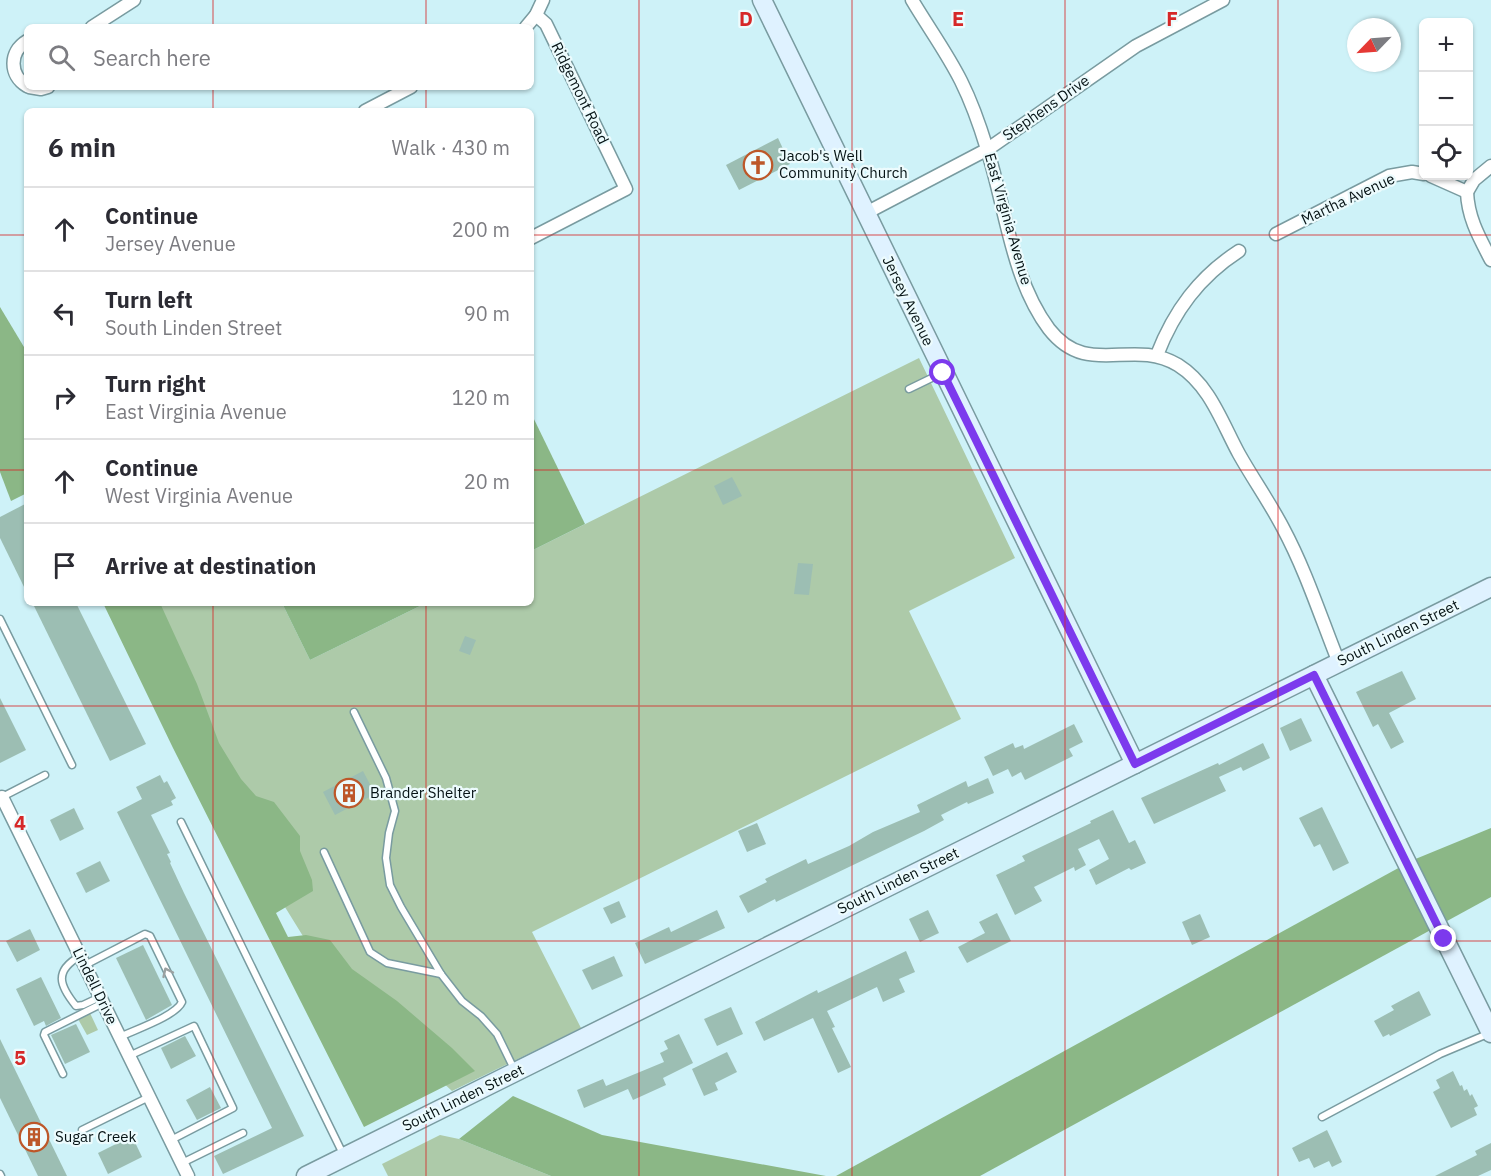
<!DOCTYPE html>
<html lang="en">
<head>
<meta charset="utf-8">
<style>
  :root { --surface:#fff; --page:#f2f2f3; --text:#2b2b33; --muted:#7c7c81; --line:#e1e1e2 }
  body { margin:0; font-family:"IBM Plex Sans",sans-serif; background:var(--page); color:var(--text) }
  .controls { position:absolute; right:18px; top:18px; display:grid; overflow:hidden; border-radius:9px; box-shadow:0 2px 4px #0004 }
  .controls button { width:54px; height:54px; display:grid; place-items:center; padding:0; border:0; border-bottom:2px solid var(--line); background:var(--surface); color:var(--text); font:30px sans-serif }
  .compass { position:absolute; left:1347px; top:18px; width:54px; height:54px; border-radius:50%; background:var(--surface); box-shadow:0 2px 4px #0004; rotate:245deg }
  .stop { position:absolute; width:18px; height:18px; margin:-14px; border:4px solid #7c3aed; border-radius:50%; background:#fff }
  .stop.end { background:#7c3aed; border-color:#fff; box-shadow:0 2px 6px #0008 }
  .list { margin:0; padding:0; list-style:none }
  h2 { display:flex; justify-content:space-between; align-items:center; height:78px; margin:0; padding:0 24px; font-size:26px }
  h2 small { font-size:20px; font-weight:400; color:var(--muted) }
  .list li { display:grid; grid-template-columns:39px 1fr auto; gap:18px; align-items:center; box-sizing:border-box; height:84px; padding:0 24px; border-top:2px solid var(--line) }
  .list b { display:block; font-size:22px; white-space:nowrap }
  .list p { margin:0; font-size:20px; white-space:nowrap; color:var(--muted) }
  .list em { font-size:20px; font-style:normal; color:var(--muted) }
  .icon { flex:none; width:33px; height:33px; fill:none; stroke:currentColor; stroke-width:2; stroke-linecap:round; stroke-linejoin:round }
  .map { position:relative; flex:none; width:1491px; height:1176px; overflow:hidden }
  .search { position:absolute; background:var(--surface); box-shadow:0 2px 4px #0004; left:24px; top:24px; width:510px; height:66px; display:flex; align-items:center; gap:15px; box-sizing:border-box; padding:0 21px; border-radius:9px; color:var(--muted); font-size:22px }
  .panel { position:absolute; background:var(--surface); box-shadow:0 2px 4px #0004; left:24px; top:108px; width:510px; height:498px; border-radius:9px }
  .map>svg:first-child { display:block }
  .green { fill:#adcaa9 }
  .forest { fill:#8bb786 }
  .building { fill:#9cbeb3 }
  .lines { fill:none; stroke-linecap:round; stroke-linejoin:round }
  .lane-casing { stroke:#799ba0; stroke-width:9 }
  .street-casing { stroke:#799ba0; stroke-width:15 }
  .secondary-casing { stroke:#799ba0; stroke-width:21 }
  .lane { stroke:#fff; stroke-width:6 }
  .street { stroke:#fff; stroke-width:12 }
  .secondary { stroke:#dff2ff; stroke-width:18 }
  .oneway { stroke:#9ba1a1 }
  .route { stroke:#7c3aed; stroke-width:8 }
  .grid { fill:none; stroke:#d62828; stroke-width:1.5; stroke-opacity:0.55 }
  .labels { text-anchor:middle; stroke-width:4.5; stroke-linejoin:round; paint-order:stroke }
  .street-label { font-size:15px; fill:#061315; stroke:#ecfbfd }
  .poi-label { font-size:15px; fill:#061315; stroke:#ecfbfd; text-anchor:start }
  .grid-label { font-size:20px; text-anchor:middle; font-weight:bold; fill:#d62828; stroke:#ecfbfd; stroke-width:4.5; stroke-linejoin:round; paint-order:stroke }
</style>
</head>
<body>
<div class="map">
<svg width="1491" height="1176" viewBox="0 0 1491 1176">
  <rect width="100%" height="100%" fill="#cef2f8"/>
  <g class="green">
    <path d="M919 358 1015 558 909 611 961 719 532 932 581 1028 452 1091 349 996 306 941 259 865 126 603H282L310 660 426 603H531V551Z"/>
    <path d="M90 1013 98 1030 87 1035 78 1019Z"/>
    <path d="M440 1135 459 1139 551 1176H388L382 1164Z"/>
  </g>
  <g class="forest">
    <path d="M0 307 27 352V493L11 501 0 472Z"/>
    <path d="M531 413 585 524 531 551Z"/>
    <path d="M103 603H160L197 684 219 743 241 779 256 796 274 802 300 836V851L312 880 313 891 276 913 288 937 306 935 330 940 352 969 397 1001 452 1048 475 1071 364 1127 173 748Z"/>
    <path d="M282 603H426L310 660Z"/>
    <path d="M1491 828V897L980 1176H836L1413 860Z"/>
    <path d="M513 1096 602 1135 826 1176H551L459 1139Z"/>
  </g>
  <g class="building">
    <path d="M778 138 790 164 739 190 726 165Z"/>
    <path d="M732 477 742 496 723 505 714 486Z"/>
    <path d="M27 503V593L0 538V517Z"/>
    <path d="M798 563 813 564 809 595 794 594Z"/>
    <path d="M41 603H76L146 744 110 761 34 606Z"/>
    <path d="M465 636 476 640 470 655 459 651Z"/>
    <path d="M1402 671 1416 699 1389 713 1404 742 1391 749 1378 724 1373 727 1356 692Z"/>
    <path d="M0 698 26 750 0 763Z"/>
    <path d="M1301 718 1312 741 1290 751 1280 728Z"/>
    <path d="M1074 724 1083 742 1069 749 1073 756 1025 780 1021 772 1012 777 1008 769 993 776 984 757 1013 743 1015 748 1023 745 1024 749Z"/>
    <path d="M1263 743 1270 758 1243 771 1241 767 1219 777 1226 791 1154 824 1141 798 1218 763 1219 765Z"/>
    <path d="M363 771 375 794 335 815 323 792Z"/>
    <path d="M160 775 164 783 167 781 176 798 171 801 173 805 151 815 170 853 167 854 171 862 170 863 184 893 304 1136 223 1174 214 1156 272 1128 117 812 142 799 136 787Z"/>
    <path d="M988 778 994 793 968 804 967 802 941 815 944 820 924 831 776 902 775 899 748 913 739 896 767 882 765 879 806 859 808 864 849 846 873 832 920 812 917 805 966 781 968 787Z"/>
    <path d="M1322 807 1349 863 1333 871 1320 844 1314 847 1299 818Z"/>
    <path d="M74 808 84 829 60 841 50 820Z"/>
    <path d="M1113 810 1129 843 1135 840 1146 863 1131 870 1129 868 1096 885 1089 870 1109 859 1099 839 1078 849 1086 865 1075 871 1074 867 1034 887 1042 901 1015 915 996 875 1025 861 1022 856 1091 823 1090 821Z"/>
    <path d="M757 823 766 844 747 852 738 831Z"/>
    <path d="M100 861 110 881 86 893 76 873Z"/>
    <path d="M619 901 626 917 611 924 603 908Z"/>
    <path d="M717 910 725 928 645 964 635 943 669 927 671 932Z"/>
    <path d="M928 910 939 933 920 942 909 919Z"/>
    <path d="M997 913 1011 941 967 963 958 947 985 933 979 922Z"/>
    <path d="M1200 914 1210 937 1192 945 1182 922Z"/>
    <path d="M30 929 40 950 17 962 6 941Z"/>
    <path d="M143 945 172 1005 146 1020 116 958Z"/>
    <path d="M906 951 915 972 899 979 905 992 883 1002 877 987 827 1011 835 1027 832 1028 851 1067 838 1073 813 1018 764 1041 755 1022 817 990 818 993Z"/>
    <path d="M614 956 623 976 592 990 582 970Z"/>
    <path d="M41 977 61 1018 46 1026 44 1021 34 1026 16 989Z"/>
    <path d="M1419 991 1431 1015 1390 1036 1389 1034 1383 1037 1374 1021 1394 1010 1391 1006Z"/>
    <path d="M731 1007 743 1034 717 1046 704 1019Z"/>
    <path d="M76 1024 90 1052 65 1064 51 1035Z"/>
    <path d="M679 1034 693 1063 663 1078 666 1085 633 1100 628 1089 584 1108 577 1090 603 1079 606 1086 664 1062 660 1053 668 1049 664 1041Z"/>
    <path d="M185 1036 196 1056 171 1069 161 1048Z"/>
    <path d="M0 1039 67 1176H38L0 1098Z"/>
    <path d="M727 1052 737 1072 715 1083 718 1090 704 1096 692 1069Z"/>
    <path d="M1453 1071 1460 1086 1462 1085 1464 1091 1467 1089 1470 1096 1472 1094 1478 1106 1474 1108 1477 1115 1451 1128 1433 1092 1440 1088 1436 1080Z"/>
    <path d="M210 1087 221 1108 197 1120 186 1100Z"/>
    <path d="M1327 1130 1342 1162 1332 1167 1329 1161 1314 1168 1309 1158 1299 1162 1292 1148Z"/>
    <path d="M132 1136 142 1157 108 1174 98 1153Z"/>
    <path d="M1491 1143V1170L1478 1176H1435L1477 1155 1475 1151Z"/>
  </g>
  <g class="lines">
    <g class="lane-casing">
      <g id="lane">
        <path d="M909 389 942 373"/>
        <path d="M0 619 72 765"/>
        <path d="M354 712 386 778 395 811 389 833 386 858 390 885 401 907 441 974 462 1001 481 1016 497 1034 515 1071"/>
        <path d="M0 798 45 775"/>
        <path d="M181 822 344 1156"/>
        <path d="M324 852 370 952 387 963 441 974"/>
        <path d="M80 956C54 971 59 985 76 1006L83 1005 100 997"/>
        <path d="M85 965 145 934 150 936 182 1002C176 1016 134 1030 120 1037"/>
        <path d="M129 1056 194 1026 233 1108 171 1140"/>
        <path d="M63 1074 44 1035 45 1032 103 1003"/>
        <path d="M1322 1117 1440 1054 1490 1033"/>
        <path d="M82 1130 149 1097"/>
        <path d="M182 1163 243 1133"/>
        <path d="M0 1174 1 1176"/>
      </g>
    </g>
    <g class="street-casing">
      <g id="street">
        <path d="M912 0C928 27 947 53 961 81 972 103 980 126 987 149 1006 208 1011 278 1049 329 1088 379 1131 337 1178 365 1210 385 1222 423 1239 454 1253 479 1270 503 1283 528 1306 571 1321 618 1339 663"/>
        <path d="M92 27 134 0"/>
        <path d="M526 27 536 15 543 0"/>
        <path d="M27 41C9 52 9 75 27 86"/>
        <path d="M29 87 41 89 48 87"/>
        <path d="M365 111 411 87"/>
        <path d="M1431 176 1467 192"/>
        <path d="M1467 192C1468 218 1479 237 1491 260"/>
        <path d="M1467 192 1474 180 1491 166"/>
        <path d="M866 213 988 149 1136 46 1223 0"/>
        <path d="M1276 234 1389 176 1412 172 1424 174"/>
        <path d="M531 238 626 189 546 24 536 15"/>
        <path d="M1157 355C1174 311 1199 277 1239 251"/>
        <path d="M2 797 188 1176"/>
      </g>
    </g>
    <g class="secondary-casing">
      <g id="secondary">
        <path d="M762 0 1135 764"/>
        <path d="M1314 675 1491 1033"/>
        <path d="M306 1176 1491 587"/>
      </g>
    </g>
    <use href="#lane" class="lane"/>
    <use href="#street" class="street"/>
    <use href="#secondary" class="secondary"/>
  </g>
  <defs><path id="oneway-chevron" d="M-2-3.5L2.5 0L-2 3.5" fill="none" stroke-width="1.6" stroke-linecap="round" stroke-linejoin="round" transform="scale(1.5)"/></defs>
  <use class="oneway" href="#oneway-chevron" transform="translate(167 972) rotate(-115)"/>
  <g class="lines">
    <path class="route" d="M943 373 1135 764 1314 675 1444 939"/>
  </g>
  <path class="grid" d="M213 0V27M426 0V27M639 0V1176M852 0V1176M1065 0V1176M1278 0V1176M213 87V111M426 87V111M0 235H27M531 235H1491M0 470H27M531 470H1491M213 603V1176M426 603V1176M0 706H1491M0 941H1491"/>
  <defs>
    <g id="church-ring" transform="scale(1.5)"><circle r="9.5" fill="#ecfbfd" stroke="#bd5729" stroke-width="1.5"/><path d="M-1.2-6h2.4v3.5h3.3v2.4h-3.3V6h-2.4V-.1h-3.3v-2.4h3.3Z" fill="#bd5729"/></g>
    <g id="building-ring" transform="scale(1.5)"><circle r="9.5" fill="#ecfbfd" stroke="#bd5729" stroke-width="1.5"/><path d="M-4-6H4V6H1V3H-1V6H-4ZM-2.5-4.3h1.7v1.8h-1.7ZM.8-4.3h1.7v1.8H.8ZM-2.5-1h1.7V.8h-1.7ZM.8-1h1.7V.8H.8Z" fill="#bd5729"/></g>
  </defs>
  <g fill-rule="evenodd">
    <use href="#church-ring" x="758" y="165"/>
    <use href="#building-ring" x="349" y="793"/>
    <use href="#building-ring" x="34" y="1137"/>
  </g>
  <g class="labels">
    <g class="street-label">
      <text transform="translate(580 93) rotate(64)" y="5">Ridgemont Road</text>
      <text transform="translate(1046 108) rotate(-35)" y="5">Stephens Drive</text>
      <text transform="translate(1348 199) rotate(-25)" y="5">Martha Avenue</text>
      <text transform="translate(1008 219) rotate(74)" y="5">East Virginia Avenue</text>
      <text transform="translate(908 301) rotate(64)" y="5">Jersey Avenue</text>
      <text transform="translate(1398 633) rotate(-26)" y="5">South Linden Street</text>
      <text transform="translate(898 881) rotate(-26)" y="5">South Linden Street</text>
      <text transform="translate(95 986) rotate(64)" y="5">Lindell Drive</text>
      <text transform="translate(463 1098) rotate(-26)" y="5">South Linden Street</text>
    </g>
    <g class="poi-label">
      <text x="779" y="161">Jacob's Well<tspan x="779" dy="17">Community Church</tspan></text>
      <text x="370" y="798">Brander Shelter</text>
      <text x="55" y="1142">Sugar Creek</text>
    </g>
  </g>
  <g class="grid-label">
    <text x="746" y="26">D</text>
    <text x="958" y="26">E</text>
    <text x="1172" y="26">F</text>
    <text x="20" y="830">4</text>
    <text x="20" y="1065">5</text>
  </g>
</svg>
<div class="controls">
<button>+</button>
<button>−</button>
<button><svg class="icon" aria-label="locate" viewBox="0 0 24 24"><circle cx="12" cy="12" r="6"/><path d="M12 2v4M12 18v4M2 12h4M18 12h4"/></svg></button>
</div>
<svg class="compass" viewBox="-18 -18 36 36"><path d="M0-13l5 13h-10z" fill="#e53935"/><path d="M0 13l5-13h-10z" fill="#7c7c81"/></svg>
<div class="stop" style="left:943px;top:373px"></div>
<div class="stop end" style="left:1444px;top:939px"></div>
<div class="search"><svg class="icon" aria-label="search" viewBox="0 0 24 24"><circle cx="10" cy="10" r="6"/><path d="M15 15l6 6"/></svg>Search here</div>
<section class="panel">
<h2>6 min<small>Walk · 430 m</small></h2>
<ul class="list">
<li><svg class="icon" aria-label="ahead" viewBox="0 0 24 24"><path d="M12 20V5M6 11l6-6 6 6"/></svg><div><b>Continue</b><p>Jersey Avenue</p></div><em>200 m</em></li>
<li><svg class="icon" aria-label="left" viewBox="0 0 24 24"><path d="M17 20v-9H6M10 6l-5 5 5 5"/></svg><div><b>Turn left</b><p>South Linden Street</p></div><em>90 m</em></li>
<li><svg class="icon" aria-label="right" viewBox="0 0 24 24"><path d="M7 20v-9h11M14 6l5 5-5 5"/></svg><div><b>Turn right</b><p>East Virginia Avenue</p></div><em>120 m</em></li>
<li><svg class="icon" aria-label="ahead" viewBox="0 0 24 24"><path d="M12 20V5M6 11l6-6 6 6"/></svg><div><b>Continue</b><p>West Virginia Avenue</p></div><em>20 m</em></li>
<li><svg class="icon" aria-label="arrive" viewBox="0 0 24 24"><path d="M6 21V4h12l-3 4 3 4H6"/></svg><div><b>Arrive at destination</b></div></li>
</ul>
</section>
</div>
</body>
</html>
